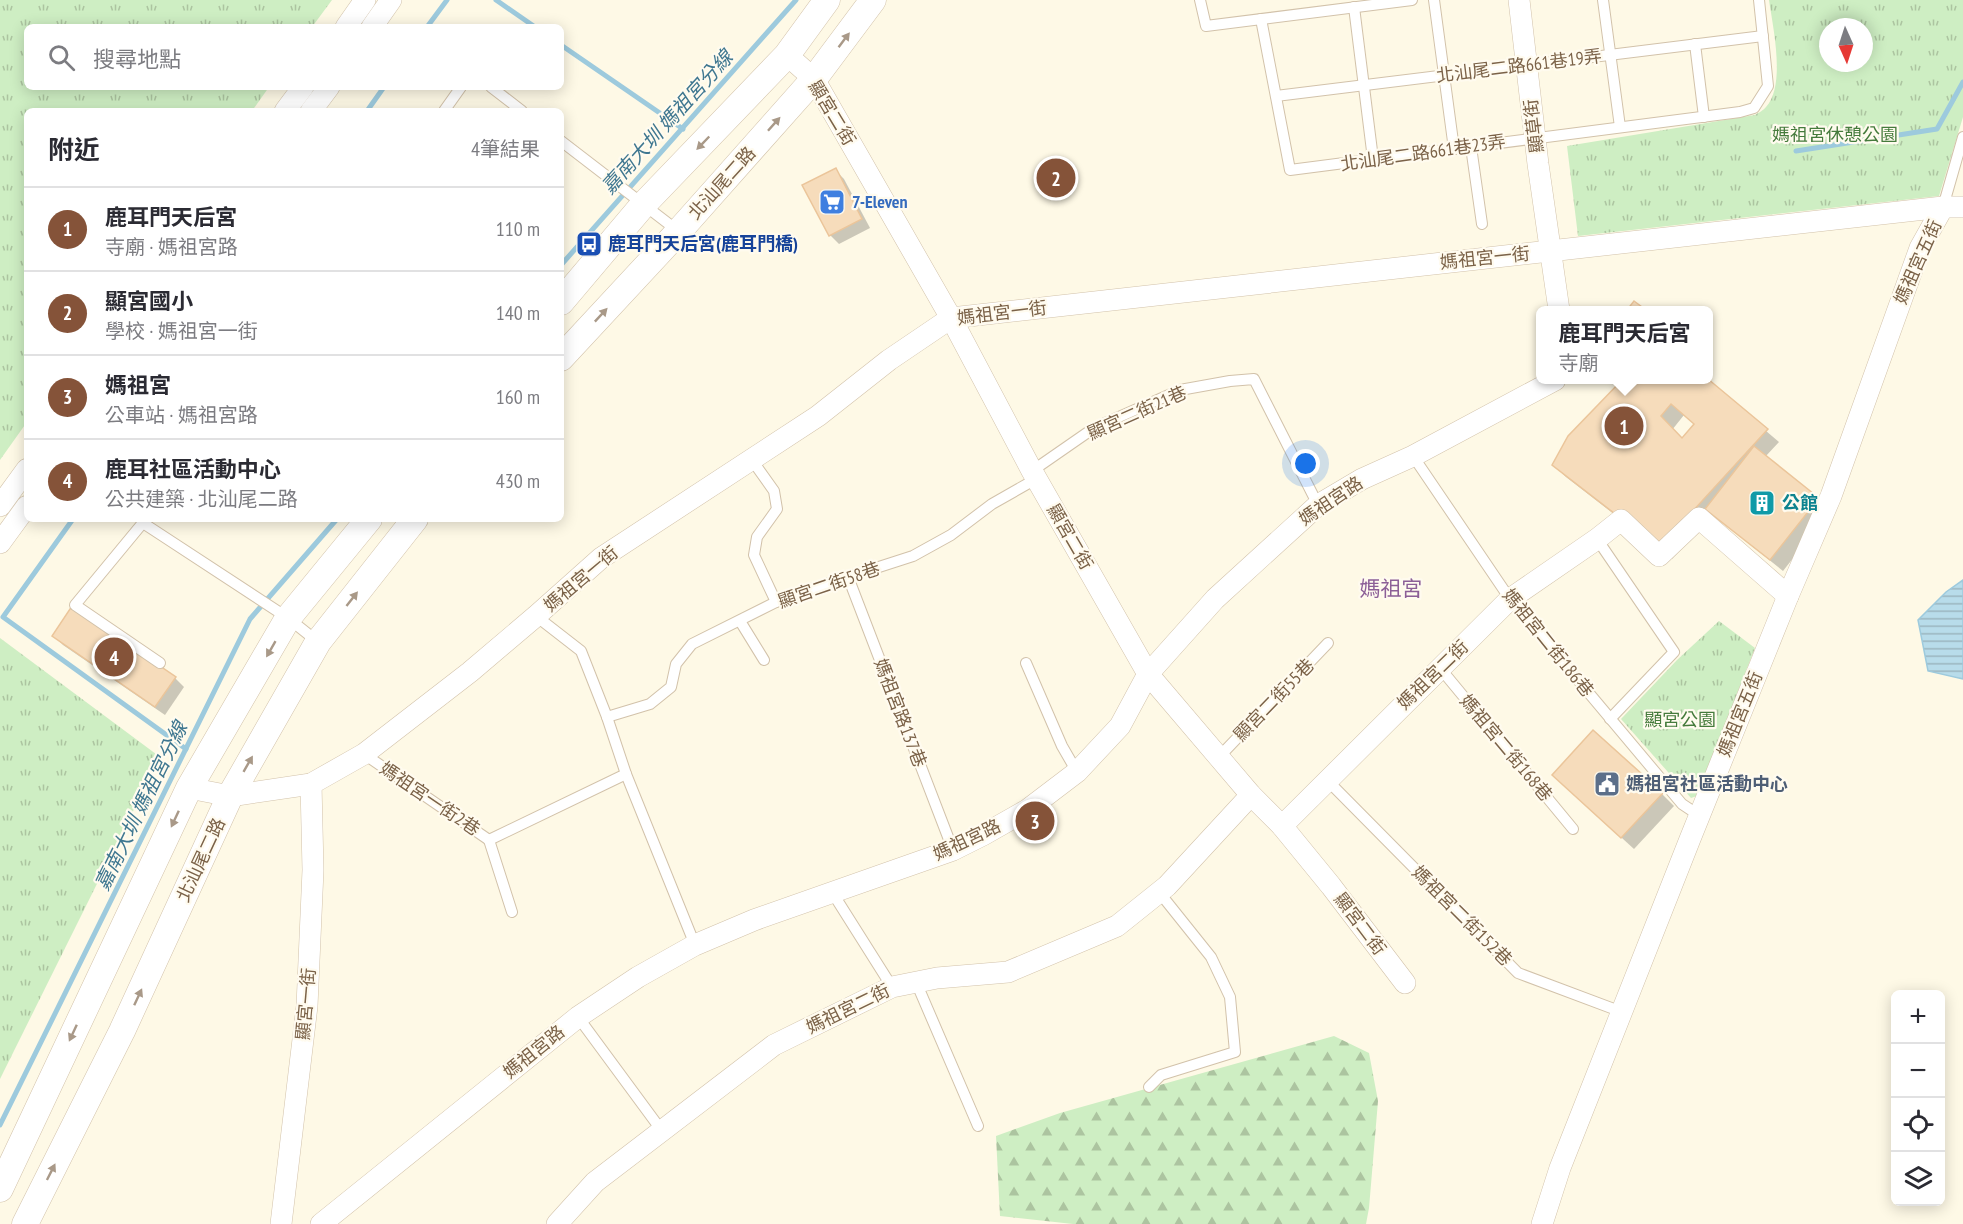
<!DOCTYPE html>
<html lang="zh-TW">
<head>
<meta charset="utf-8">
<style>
  :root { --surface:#fff; --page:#f7f7f7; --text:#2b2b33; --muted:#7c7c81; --line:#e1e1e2; --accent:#855339 }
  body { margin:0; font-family:"PT Sans Narrow","Noto Sans TC",sans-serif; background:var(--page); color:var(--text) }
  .controls { position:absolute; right:18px; bottom:18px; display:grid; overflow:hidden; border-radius:9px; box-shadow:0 3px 15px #0003 }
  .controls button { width:54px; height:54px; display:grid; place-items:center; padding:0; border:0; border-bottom:2px solid var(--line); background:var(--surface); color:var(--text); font:30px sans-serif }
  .compass { position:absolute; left:1819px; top:18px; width:54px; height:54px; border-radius:50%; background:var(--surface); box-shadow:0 3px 15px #0003; rotate:177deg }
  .you { position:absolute; left:1306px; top:464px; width:21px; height:21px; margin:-15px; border:4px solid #fff; border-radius:50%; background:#1a73e8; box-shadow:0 0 0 9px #1a73e833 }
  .badge { display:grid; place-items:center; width:39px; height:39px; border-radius:50%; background:var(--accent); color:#fff; font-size:20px; font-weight:700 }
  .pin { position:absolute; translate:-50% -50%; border:3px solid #fff; box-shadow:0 2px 6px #0006 }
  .popup { position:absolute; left:1536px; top:306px; width:177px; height:78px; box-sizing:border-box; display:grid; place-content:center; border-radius:9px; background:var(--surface); filter:drop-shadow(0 2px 4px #0005); font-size:20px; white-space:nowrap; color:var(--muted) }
  .popup b { font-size:22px; color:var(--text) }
  .popup::after { content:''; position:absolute; left:50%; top:100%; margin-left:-12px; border:12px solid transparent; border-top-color:var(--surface) }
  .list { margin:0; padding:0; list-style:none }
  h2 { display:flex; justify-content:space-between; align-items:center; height:78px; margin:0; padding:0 24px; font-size:26px }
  h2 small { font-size:20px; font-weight:400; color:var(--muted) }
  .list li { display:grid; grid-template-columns:39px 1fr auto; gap:18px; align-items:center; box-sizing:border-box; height:84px; padding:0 24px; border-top:2px solid var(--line) }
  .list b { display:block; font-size:22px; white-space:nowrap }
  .list p { margin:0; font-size:20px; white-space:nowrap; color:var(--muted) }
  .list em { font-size:20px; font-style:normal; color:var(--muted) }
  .icon { flex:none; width:33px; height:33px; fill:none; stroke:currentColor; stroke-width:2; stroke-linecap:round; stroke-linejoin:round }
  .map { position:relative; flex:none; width:1963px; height:1224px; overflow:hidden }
  .search { position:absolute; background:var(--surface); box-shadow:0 3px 15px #0003; left:24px; top:24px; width:540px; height:66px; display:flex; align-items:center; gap:15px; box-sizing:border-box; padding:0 21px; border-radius:9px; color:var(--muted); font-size:22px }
  .panel { position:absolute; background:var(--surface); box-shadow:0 3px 15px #0003; left:24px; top:108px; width:540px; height:414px; border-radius:9px }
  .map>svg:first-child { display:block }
  .grass { fill:url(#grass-tufts); fill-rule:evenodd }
  .forest { fill:url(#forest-firs) }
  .water { fill:url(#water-rules); stroke:#9dcadd; stroke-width:1.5 }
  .shadow { fill:#0003; fill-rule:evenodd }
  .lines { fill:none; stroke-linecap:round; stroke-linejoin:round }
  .stream { stroke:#9dcadd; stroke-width:5 }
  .building { fill:#f6dcbb; stroke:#ebc59a; stroke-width:1.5; fill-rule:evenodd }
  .service-casing { stroke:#d2c2aa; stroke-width:12 }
  .minor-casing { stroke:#d2c2aa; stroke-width:22 }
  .tertiary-casing { stroke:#d2c2aa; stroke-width:27 }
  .service { stroke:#fff; stroke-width:10 }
  .minor { stroke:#fff; stroke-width:21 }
  .tertiary { stroke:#fff; stroke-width:26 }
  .oneway { fill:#a99988 }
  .labels { text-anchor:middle; stroke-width:4.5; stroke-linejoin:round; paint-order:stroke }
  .street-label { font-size:18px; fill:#7b6248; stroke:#fffbef }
  .park-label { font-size:18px; fill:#457b3c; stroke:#fffbef }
  .shop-label { font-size:18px; font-weight:bold; fill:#366cbe; stroke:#fffbef; text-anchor:start }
  .transit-label { font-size:18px; font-weight:bold; fill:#164399; stroke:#fffbef; text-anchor:start }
  .culture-label { font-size:18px; font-weight:bold; fill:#0d838f; stroke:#fffbef; text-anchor:start }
  .service-label { font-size:18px; font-weight:bold; fill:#4e5e75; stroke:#fffbef; text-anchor:start }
  .water-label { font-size:20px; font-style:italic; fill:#3f7790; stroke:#fffbef }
  .quarter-label { font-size:21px; fill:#8c5f97; stroke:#fffbef }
</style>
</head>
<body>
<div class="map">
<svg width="1963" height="1224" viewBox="0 0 1963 1224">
  <defs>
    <pattern id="grass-tufts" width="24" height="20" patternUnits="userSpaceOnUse" patternTransform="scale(1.5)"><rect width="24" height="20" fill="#ceeec3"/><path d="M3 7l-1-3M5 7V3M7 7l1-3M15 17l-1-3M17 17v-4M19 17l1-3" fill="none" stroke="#acc4a0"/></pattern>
    <pattern id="forest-firs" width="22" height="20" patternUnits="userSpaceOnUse" patternTransform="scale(1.5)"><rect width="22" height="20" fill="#ceeec3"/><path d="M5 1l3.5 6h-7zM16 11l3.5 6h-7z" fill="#acc4a0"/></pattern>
    <pattern id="water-rules" width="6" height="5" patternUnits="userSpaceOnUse" patternTransform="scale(1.5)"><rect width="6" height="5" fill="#b8dcea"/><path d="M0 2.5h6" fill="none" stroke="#9bb6c0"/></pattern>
  </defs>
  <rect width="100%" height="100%" fill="#fef9e6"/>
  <g class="grass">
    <path d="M0 0H332L312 27H27V87H269L252 111H27V422L0 460Z"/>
    <path d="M1769 0H1963V117L1939 196 1578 236 1567 146 1755 115C1758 113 1764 110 1766 107 1786 85 1773 28 1769 0ZM1828 27H1864V63H1828Z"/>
    <path d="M1719 621 1755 648 1697 796 1691 798 1621 719 1677 660Z"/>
    <path d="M0 638 160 757 0 1079Z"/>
  </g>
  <path class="forest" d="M1334 1036 1369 1053 1378 1101 1369 1208 1366 1224H1073L1000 1216 996 1136 1060 1113Z"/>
  <path class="water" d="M1963 580V679L1928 671 1918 620 1946 592Z"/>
  <g class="shadow">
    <path d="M835 170 844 179 870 228 839 244 830 235Z"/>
    <path d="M1623 380H1706L1779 442 1765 457 1818 499 1830 511 1783 571 1713 515 1672 559 1566 477 1554 465 1569 437ZM1684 415 1695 425 1682 440 1672 430Z"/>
    <path d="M54 636 175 678 184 687 165 715 63 645Z"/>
    <path d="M1566 787 1662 794 1674 806 1634 849Z"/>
  </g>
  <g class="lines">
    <g class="stream">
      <path d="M496 0 535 27"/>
      <path d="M427 27 447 0"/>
      <path d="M561 45 683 129"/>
      <path d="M367 111 384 87"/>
      <path d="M1796 151 1937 129 1963 82"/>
      <path d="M561 265 796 0"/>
      <path d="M73 519 3 617 186 749"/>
      <path d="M0 1125 250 619 337 519"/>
    </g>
  </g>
  <g class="building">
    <path d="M836 168 862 219 829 236 802 185Z"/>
    <path d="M1634 301 1646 310H1627Z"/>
    <path d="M1708 379 1768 429 1659 548 1552 465 1568 436 1622 380ZM1671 404 1694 424 1682 438 1661 416Z"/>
    <path d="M1754 446 1819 498 1770 560 1705 509Z"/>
    <path d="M72 606 176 677 155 707 52 636Z"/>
    <path d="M1593 730 1663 793 1621 838 1552 775Z"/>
  </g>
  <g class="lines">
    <g class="service-casing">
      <g id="service">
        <path d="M1200 0 1206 26 1412 0"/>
        <path d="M1434 0 1454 149"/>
        <path d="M1603 0 1620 127"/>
        <path d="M1354 7 1373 159"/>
        <path d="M1261 19 1290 170 1740 112 1754 108 1768 86 1759 0"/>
        <path d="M1695 44 1704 117"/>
        <path d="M491 87 522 111"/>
        <path d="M1276 96 1763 36"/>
        <path d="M444 111 461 87"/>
        <path d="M561 141 678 231"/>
        <path d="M1471 147 1482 224"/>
        <path d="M1943 207 1963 137"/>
        <path d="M1413 456 1510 599 1682 804 1700 816"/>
        <path d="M752 460 774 491 777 509 757 537 754 555 776 602"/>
        <path d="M1032 471 1094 428 1180 390 1230 381 1254 379 1318 505"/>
        <path d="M146 519 75 605 160 663"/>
        <path d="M143 523 288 618 318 642"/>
        <path d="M1597 539 1674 652 1610 719"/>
        <path d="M848 577 953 850"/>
        <path d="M536 616 581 651 607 717 626 774 695 945"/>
        <path d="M740 621 764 660"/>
        <path d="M1026 663 1062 746 1077 772"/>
        <path d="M1440 668 1573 829"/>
        <path d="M607 717 650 704 671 687 676 664 692 644 786 597 913 556 951 535 992 504 1036 479"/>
        <path d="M364 754 489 840 626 774"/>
        <path d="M1219 757 1328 643"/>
        <path d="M1327 780 1518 973 1622 1012"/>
        <path d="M489 840 512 912"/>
        <path d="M832 892 892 987"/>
        <path d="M916 982 978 1126"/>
        <path d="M578 1017 662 1131"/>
        <path d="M1149 1087 1161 1075 1235 1052 1230 997 1211 957 1159 892"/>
      </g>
    </g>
    <g class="minor-casing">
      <g id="minor">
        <path d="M1519 0 1538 164 1559 310"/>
        <path d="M346 27 365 0"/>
        <path d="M372 27 391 0"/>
        <path d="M787 55 814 79 951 318 1032 471 1148 674 1251 795 1282 826 1331 886 1405 983"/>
        <path d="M285 111 303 87"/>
        <path d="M311 111 329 87"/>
        <path d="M0 506 27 469"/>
        <path d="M0 543 27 506"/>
        <path d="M189 788 230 796 311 784 364 754 470 672 536 616 601 558 818 416 889 360 951 318 1943 207H1963"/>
        <path d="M1282 826 1510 599 1597 539 1621 520 1659 556 1699 518 1788 596"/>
        <path d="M281 1224 307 1006 313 870 311 784"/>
        <path d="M321 1224 578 1017 638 977 695 945 754 920 953 850 983 835 1027 810 1077 772 1120 726 1148 674 1215 599 1318 505 1362 479 1413 456 1555 380"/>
        <path d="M557 1224 595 1182 774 1045 892 987 937 978 1008 972 1117 926 1167 886 1251 795"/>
        <path d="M1542 1224 1560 1168 1690 839 1788 596 1831 496 1920 248 1943 207"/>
      </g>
    </g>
    <g class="tertiary-casing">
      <g id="tertiary">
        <path d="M561 302 643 205 787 55 827 0"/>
        <path d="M561 358 679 231 814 79 873 0"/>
        <path d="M0 1189 189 788 288 618 369 519"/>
        <path d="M25 1224 122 1031 230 796 318 642 415 519"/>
      </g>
    </g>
    <use href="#service" class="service"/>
    <use href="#minor" class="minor"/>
    <use href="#tertiary" class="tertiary"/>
  </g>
  <defs><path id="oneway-solid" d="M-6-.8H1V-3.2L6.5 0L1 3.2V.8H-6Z" transform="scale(1.5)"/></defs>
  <g class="oneway">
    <use href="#oneway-solid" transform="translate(844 40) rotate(-53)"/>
    <use href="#oneway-solid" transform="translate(774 124) rotate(-48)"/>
    <use href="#oneway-solid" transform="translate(703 143) rotate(134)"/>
    <use href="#oneway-solid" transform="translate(601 315) rotate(-47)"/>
    <use href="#oneway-solid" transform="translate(352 599) rotate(-52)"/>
    <use href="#oneway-solid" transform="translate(271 649) rotate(120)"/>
    <use href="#oneway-solid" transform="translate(248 764) rotate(-60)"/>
    <use href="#oneway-solid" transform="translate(175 819) rotate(115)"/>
    <use href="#oneway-solid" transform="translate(138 997) rotate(-65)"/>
    <use href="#oneway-solid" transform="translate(73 1033) rotate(115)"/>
    <use href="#oneway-solid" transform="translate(51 1172) rotate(-63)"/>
  </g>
  <defs>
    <g id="supermarket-square" transform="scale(1.35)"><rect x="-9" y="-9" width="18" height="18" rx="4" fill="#3f7fe0" stroke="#fffbef"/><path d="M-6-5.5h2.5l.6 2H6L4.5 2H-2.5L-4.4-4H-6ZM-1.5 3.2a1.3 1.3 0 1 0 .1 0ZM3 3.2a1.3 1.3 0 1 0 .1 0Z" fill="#fff"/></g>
    <g id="bus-square" transform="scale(1.35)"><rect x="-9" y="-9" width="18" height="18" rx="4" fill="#1a4fb4" stroke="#fffbef"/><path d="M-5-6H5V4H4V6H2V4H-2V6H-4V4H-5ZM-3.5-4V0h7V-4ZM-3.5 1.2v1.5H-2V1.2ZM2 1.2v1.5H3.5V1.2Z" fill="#fff"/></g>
    <g id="building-square" transform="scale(1.35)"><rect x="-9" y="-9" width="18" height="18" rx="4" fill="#0f9aa8" stroke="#fffbef"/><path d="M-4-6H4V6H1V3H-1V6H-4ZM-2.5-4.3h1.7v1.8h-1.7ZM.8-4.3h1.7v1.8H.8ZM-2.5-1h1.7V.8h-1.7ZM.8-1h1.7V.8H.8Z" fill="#fff"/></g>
    <g id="civic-square" transform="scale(1.35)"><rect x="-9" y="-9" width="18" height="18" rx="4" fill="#5c6f8a" stroke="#fffbef"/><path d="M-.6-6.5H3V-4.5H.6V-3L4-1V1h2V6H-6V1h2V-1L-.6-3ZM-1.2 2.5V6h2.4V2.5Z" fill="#fff"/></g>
  </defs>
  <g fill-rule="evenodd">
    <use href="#supermarket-square" x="832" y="202"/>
    <use href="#bus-square" x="589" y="244"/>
    <use href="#building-square" x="1762" y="503"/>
    <use href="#civic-square" x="1607" y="784"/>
  </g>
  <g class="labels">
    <g class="street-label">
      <text transform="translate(1519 66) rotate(-7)" y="6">北汕尾二路661巷19弄</text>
      <text transform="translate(832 113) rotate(59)" y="6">顯宮二街</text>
      <text transform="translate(1534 126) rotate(-97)" y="6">顯草街</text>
      <text transform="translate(1423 153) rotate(-8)" y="6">北汕尾二路661巷23弄</text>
      <text transform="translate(722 183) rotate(-48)" y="6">北汕尾二路</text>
      <text transform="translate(1485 258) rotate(-6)" y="6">媽祖宮一街</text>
      <text transform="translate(1918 262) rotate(-66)" y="6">媽祖宮五街</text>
      <text transform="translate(1002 313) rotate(-7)" y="6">媽祖宮一街</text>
      <text transform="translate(1137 413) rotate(-24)" y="6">顯宮二街21巷</text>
      <text transform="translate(1331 501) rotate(-34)" y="6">媽祖宮路</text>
      <text transform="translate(1070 537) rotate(60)" y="6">顯宮二街</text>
      <text transform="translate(581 579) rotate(-40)" y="6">媽祖宮一街</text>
      <text transform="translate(829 585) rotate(-19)" y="6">顯宮二街58巷</text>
      <text transform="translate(1548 643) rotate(51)" y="6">媽祖宮二街186巷</text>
      <text transform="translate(1433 675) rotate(-44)" y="6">媽祖宮二街</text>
      <text transform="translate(1274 700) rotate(-46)" y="6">顯宮二街55巷</text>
      <text transform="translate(900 713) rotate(69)" y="6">媽祖宮路137巷</text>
      <text transform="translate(1740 714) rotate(-68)" y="6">媽祖宮五街</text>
      <text transform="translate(1506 748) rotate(50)" y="6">媽祖宮二街168巷</text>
      <text transform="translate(430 799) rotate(34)" y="6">媽祖宮一街2巷</text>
      <text transform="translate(967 840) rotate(-25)" y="6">媽祖宮路</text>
      <text transform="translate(201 860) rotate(-65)" y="6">北汕尾二路</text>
      <text transform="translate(1462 916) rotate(45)" y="6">媽祖宮二街152巷</text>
      <text transform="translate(1360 924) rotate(53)" y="6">顯宮二街</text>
      <text transform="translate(306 1004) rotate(-85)" y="6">顯宮一街</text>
      <text transform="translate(848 1009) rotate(-26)" y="6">媽祖宮二街</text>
      <text transform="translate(534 1052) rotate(-39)" y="6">媽祖宮路</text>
    </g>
    <g class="park-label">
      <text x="1835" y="141">媽祖宮休憩公園</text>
      <text x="1680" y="726">顯宮公園</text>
    </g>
    <g class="shop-label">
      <text x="852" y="208">7-Eleven</text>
    </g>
    <g class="transit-label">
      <text x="608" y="250">鹿耳門天后宮(鹿耳門橋)</text>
    </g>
    <g class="culture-label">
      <text x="1782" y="509">公館</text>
    </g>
    <g class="service-label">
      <text x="1626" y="790">媽祖宮社區活動中心</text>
    </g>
    <g class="water-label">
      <text transform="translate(667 122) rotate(-48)" y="7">嘉南大圳 媽祖宮分線</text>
      <text transform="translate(141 806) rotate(-64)" y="7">嘉南大圳 媽祖宮分線</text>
    </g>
    <g class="quarter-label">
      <text x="1391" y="596">媽祖宮</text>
    </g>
  </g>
</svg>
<div class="controls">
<button>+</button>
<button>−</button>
<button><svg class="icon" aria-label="locate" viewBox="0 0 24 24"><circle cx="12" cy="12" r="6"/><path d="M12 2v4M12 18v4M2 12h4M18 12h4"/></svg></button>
<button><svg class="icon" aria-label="layers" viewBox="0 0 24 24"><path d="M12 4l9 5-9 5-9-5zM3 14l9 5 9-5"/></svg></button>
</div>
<svg class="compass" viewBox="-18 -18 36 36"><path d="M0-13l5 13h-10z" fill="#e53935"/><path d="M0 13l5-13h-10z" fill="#7c7c81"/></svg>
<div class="you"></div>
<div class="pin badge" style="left:1624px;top:426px">1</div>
<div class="popup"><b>鹿耳門天后宮</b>寺廟</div>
<div class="pin badge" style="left:1056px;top:178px">2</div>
<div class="pin badge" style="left:1035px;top:821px">3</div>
<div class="pin badge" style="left:114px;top:657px">4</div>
<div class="search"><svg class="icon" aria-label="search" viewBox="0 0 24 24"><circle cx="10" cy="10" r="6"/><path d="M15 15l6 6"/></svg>搜尋地點</div>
<section class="panel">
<h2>附近<small>4筆結果</small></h2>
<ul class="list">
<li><span class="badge">1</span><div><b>鹿耳門天后宮</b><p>寺廟 · 媽祖宮路</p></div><em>110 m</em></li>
<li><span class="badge">2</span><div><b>顯宮國小</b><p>學校 · 媽祖宮一街</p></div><em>140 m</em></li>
<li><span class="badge">3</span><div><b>媽祖宮</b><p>公車站 · 媽祖宮路</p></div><em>160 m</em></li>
<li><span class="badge">4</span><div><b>鹿耳社區活動中心</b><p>公共建築 · 北汕尾二路</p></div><em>430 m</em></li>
</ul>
</section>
</div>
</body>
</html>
